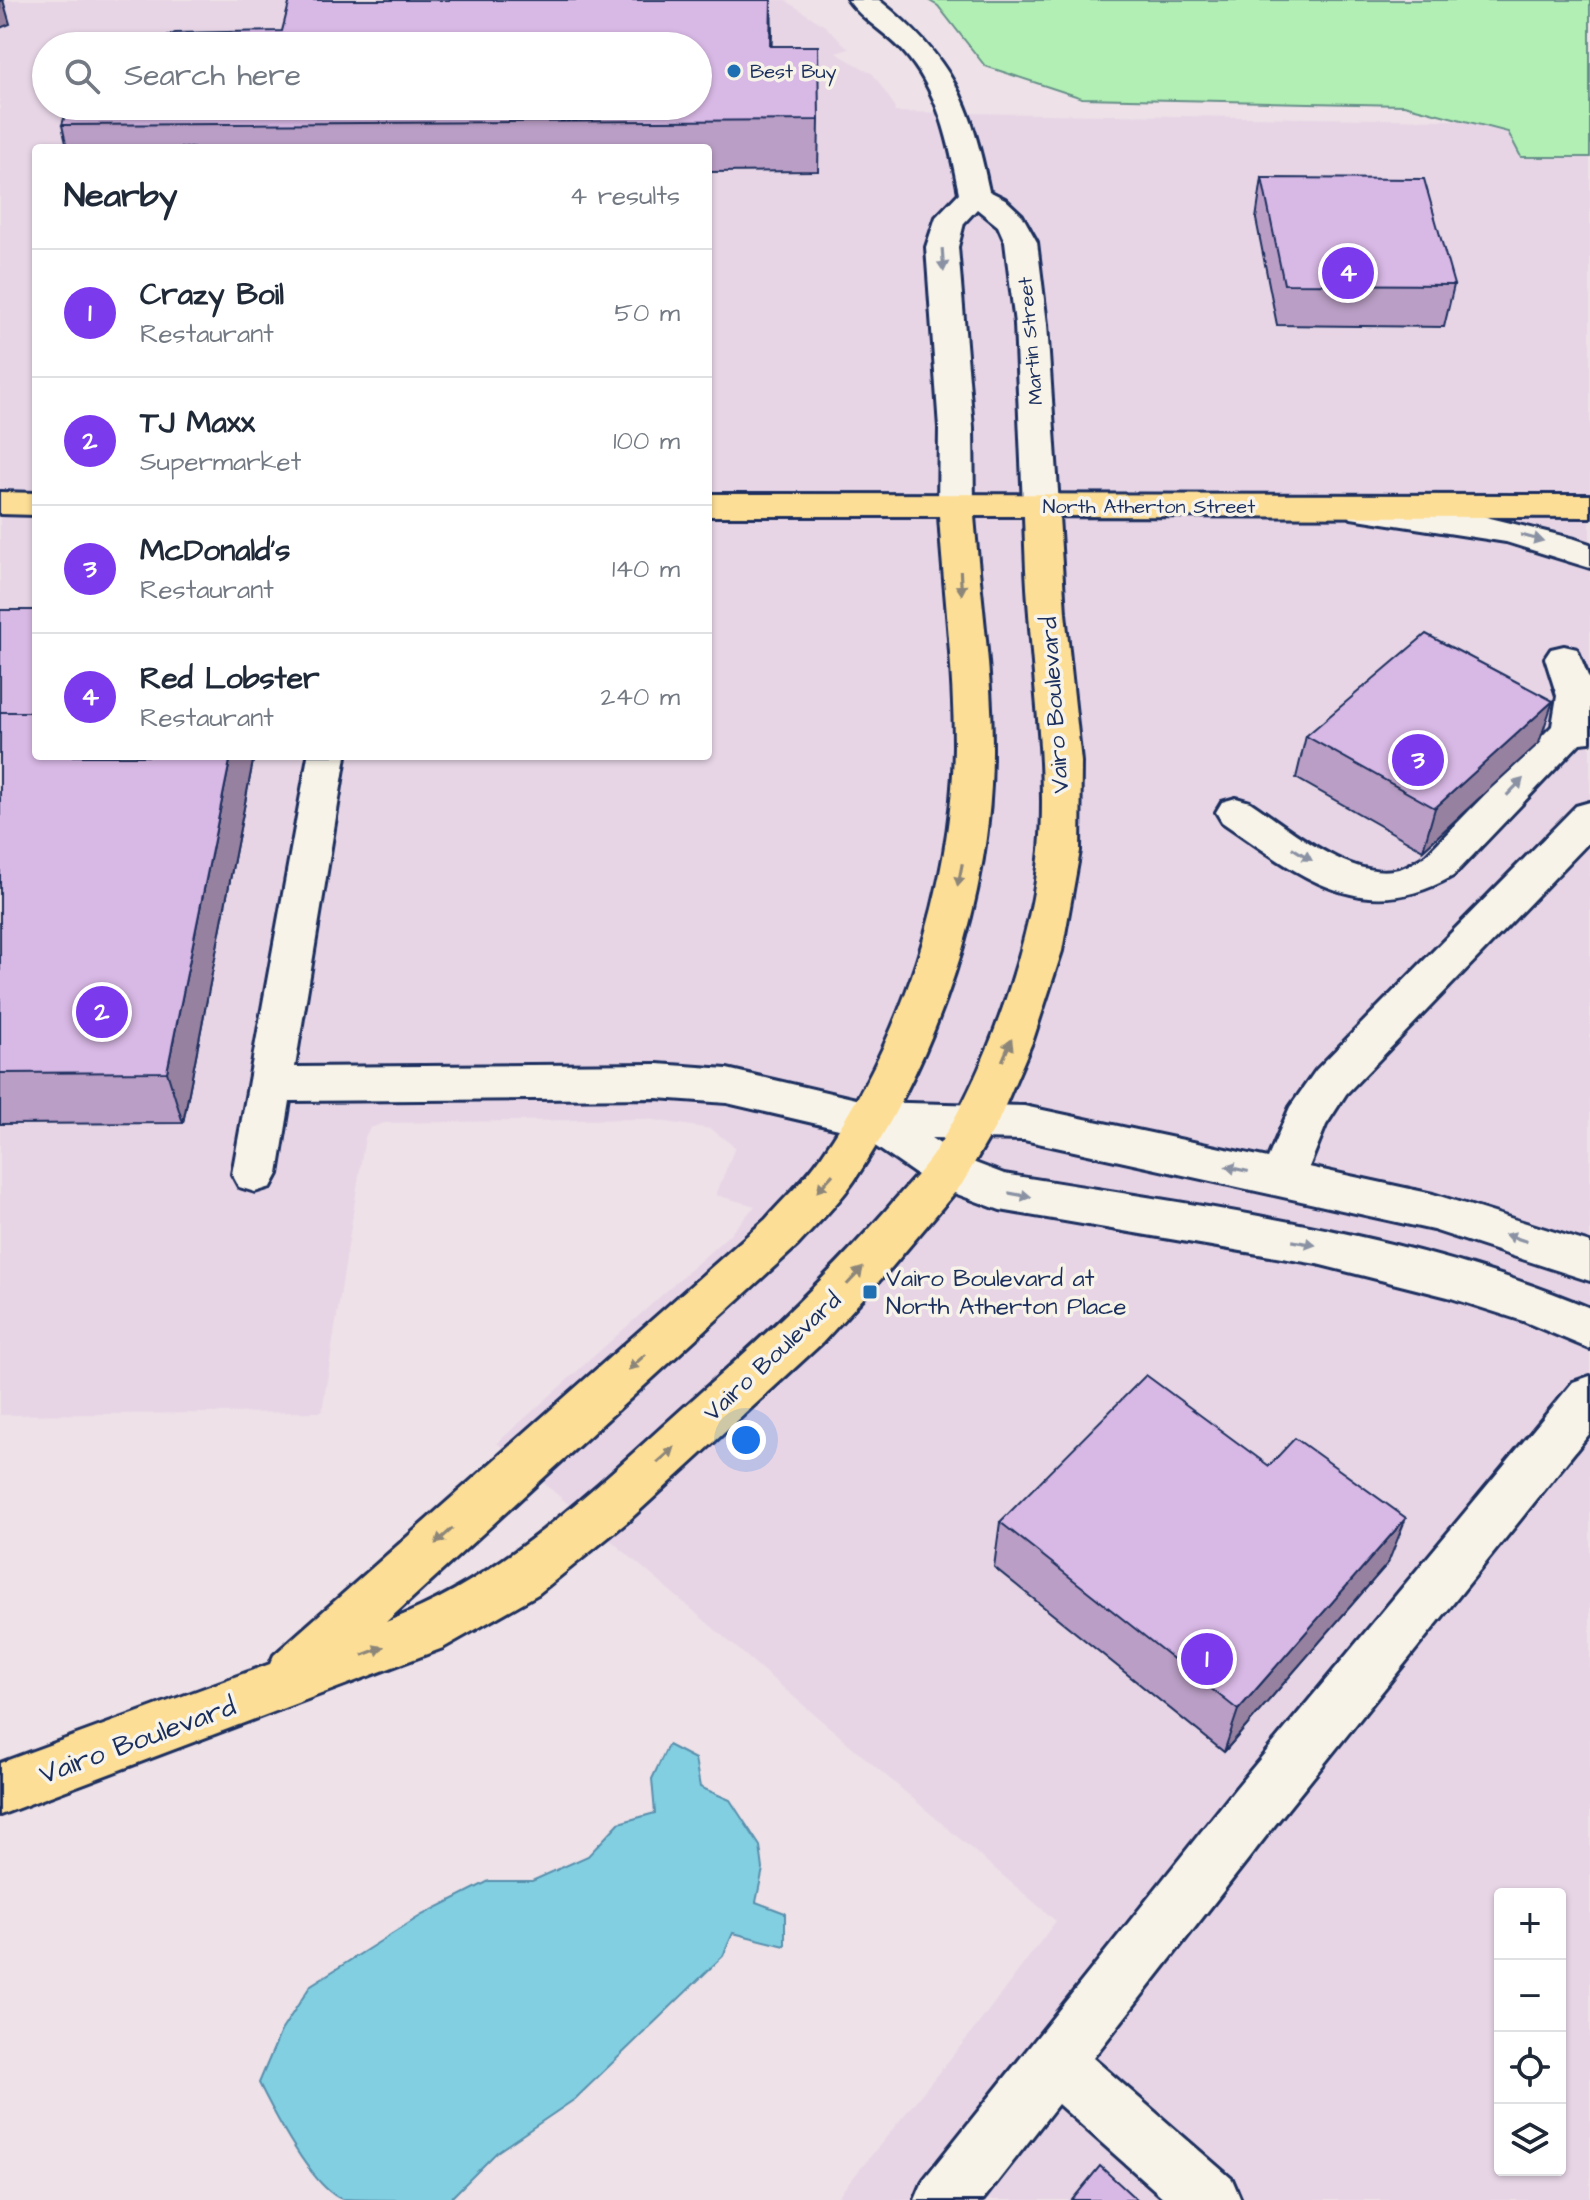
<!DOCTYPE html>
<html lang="en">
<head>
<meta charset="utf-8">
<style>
  :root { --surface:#fff; --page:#f6f6f7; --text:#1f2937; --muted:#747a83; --line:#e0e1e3; --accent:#7c3aed }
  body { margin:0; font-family:"Architects Daughter",sans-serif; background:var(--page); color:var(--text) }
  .controls { position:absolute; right:24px; bottom:24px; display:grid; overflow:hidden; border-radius:8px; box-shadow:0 2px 6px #0004 }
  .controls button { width:72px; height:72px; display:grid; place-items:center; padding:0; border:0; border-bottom:2px solid var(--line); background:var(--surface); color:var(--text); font:40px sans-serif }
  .you { position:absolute; left:746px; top:1440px; width:28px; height:28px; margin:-20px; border:6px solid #fff; border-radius:50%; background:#1a73e8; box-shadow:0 0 0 12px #1a73e833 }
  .badge { display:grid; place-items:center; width:52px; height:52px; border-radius:50%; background:var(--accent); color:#fff; font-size:26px; font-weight:700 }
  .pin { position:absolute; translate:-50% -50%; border:4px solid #fff; box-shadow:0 2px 8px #0006 }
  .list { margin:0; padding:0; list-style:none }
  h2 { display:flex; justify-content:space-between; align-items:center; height:104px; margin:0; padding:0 32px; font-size:34px }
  h2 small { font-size:26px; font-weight:400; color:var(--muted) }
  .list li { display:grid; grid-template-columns:52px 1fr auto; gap:24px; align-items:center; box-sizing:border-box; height:128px; padding:0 32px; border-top:2px solid var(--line) }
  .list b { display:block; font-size:30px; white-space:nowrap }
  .list p { margin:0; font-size:26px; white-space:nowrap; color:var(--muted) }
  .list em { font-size:26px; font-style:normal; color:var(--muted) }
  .icon { flex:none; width:44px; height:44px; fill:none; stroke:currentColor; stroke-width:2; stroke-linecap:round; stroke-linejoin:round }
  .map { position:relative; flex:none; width:1590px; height:2200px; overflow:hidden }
  .search { position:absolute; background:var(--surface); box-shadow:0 2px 6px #0004; left:32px; top:32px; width:680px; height:88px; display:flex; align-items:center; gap:20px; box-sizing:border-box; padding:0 28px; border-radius:44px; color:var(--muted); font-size:30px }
  .panel { position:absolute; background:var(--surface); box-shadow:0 2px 6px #0004; left:32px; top:144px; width:680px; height:616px; border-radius:8px }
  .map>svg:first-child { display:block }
  .built { fill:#e7d5e6; fill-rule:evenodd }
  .green { fill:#b2efb4; stroke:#668f89; stroke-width:2 }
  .water { fill:#82cfe1; stroke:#598fad; stroke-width:2 }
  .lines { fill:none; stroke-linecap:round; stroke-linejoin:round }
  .minor-casing { stroke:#1b2f5e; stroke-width:6 }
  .major-casing { stroke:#1b2f5e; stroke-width:6 }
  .minor { fill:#f7f3e8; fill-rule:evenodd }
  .major { fill:#fdde96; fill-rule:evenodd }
  .wall { fill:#ba9ec5; stroke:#1b2f5e; stroke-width:2 }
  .shaded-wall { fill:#9781a0; stroke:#1b2f5e; stroke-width:2 }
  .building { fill:#d8b8e5; stroke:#1b2f5e; stroke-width:2 }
  .oneway { fill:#8991a3 }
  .oneway2 { fill:#8c867a }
  .poi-dot { fill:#1f6fb2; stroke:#f7f3e8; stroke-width:3 }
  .labels { text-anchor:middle; stroke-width:7; stroke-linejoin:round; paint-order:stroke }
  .far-poi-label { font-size:20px; fill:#1b2f5e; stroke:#f7f3e8; text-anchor:start }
  .far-street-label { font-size:20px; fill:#1b2f5e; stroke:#f7f3e8 }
  .street-label { font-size:24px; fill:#1b2f5e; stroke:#f7f3e8 }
  .poi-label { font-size:24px; fill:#1b2f5e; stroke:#f7f3e8; text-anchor:start }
  .near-street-label { font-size:28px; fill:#1b2f5e; stroke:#f7f3e8 }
</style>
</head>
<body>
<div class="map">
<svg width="1590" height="2200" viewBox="0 0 1590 2200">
  <rect width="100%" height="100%" fill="#eee1e7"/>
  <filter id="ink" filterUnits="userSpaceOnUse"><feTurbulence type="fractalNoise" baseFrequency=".0125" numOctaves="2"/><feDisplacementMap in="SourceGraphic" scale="16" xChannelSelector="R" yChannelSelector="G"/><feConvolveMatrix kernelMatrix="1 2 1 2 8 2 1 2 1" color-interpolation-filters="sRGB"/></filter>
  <g filter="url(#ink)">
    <path class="built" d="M0 0H785L825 26 849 49 836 53 873 74 894 105 895 112 1590 122V2200H835L976 2027 1056 1921 497 1443 731 1233 755 1206 716 1195 735 1147 711 1129 647 1119 385 1123 370 1128 365 1137 322 1412 0 1415ZM46 46H698V106H46ZM36 148H708V756H36ZM1500 1894H1560V2170H1500Z"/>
    <path class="green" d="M928 0H1590V157H1521L1508 132 1404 105 1082 98 985 66 938 6Z"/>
    <path class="water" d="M668 1745 695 1759 700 1787 730 1800 760 1846 763 1869 756 1902 785 1913V1946L733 1933 723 1956 575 2099 497 2152 449 2200C428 2200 357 2200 342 2199 312 2188 273 2111 259 2083L281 2031 311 1985 422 1915 489 1881H532L588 1856 619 1823 655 1813 652 1779Z"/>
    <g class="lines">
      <g class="minor-casing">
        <g id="minor">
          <path d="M848 0H879C952 58 971 102 989 191L1005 199 1022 215 1037 242 1047 324 1059 506 1053 514 1041 517 1029 514 1023 506 1015 324 1005 242 998 226 977 209 964 223 958 247 973 428 974 506 968 514 956 517 944 514 938 506 939 428 926 247 936 217 959 193C949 142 939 91 903 51 887 33 862 20 848 0Z"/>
          <path d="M1363 499 1478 515 1575 539 1590 544V568L1506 542 1351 518 1345 510 1351 502Z"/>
          <path d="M1564 646 1577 649 1590 681V742L1580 743 1453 876C1360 929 1299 874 1222 822L1216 812 1222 802 1236 798 1250 802C1288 827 1354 884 1402 868 1410 865 1418 860 1425 856L1552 726 1557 696 1545 658 1551 649Z"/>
          <path d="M308 756H346L295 1067 657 1064 727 1069 869 1102 1024 1106 1268 1158 1290 1107 1316 1070 1576 806 1590 802V841L1346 1094 1326 1125 1309 1167 1433 1194 1590 1243V1281L1433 1230 1024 1140 931 1138 962 1158 1004 1174C1201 1207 1404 1230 1590 1308V1349L1523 1321 1448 1297 1317 1264 1000 1210 930 1184 856 1133 727 1103 657 1098 290 1101 278 1174 271 1187 255 1192 239 1187 232 1174Z"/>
          <path d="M1590 1376V1433L1274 1826 1093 2058 1232 2179 1241 2200H1166L1058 2104 983 2200H915L924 2179 1236 1788 1573 1382Z"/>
        </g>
      </g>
      <g class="major-casing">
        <g id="major">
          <path d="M0 492 36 493V515L0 514Z"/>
          <path d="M708 494 1590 495V517L1059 516 1065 613 1081 762 1080 851 1062 951 1033 1040 998 1122 962 1184 891 1268 822 1343 626 1523 538 1594 443 1648 0 1815V1763L270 1664 274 1655 766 1219C784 1198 806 1179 822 1155 902 1039 952 887 954 746 954 669 944 593 939 516H708ZM974 516H1024C1025 549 1026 581 1029 614 1034 692 1047 770 1040 850 1031 944 985 1077 932 1156 919 1174 902 1191 887 1209 824 1281 755 1345 683 1408 593 1489 502 1579 386 1622L798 1245C817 1224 838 1204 854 1181 938 1055 993 898 992 746 992 670 980 593 974 516Z"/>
        </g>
      </g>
      <use href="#minor" class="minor"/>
      <use href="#major" class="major"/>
    </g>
    <g class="wall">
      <path d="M771 46 819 120 818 171 708 172V148H67L62 125Z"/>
      <path d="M1262 178 1454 285 1444 327 1277 325 1256 219Z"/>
      <path d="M0 610 36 756H254L183 1123 0 1124Z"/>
      <path d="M1306 736 1539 743 1423 850 1296 778Z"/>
      <path d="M1000 1522 1388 1563 1224 1752 994 1567Z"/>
    </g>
    <g class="shaded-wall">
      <path d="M0 0H3L10 24 0 28Z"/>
      <path d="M771 0 772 33 770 96V46Z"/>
      <path d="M1553 701 1539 743 1423 850 1435 808Z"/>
      <path d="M231 756H254L183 1123 167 1072Z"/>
      <path d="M1406 1518 1388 1563 1224 1752 1238 1710Z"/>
    </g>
    <g class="building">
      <path d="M290 0H771L770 46H818L819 120 62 125 68 106H698V46H147L175 33 282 31Z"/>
      <path d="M1262 178 1424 179 1454 285 1284 284Z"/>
      <rect x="0" y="610" width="36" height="102"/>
      <path d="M1426 634 1553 701 1435 808 1306 736Z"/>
      <path d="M0 712H36V756H231L167 1072 0 1073Z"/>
      <path d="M1146 1375 1269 1466 1295 1438 1406 1518 1238 1710 1000 1522Z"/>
      <path d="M1100 2166 1137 2200H1072Z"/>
    </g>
    <defs><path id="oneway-solid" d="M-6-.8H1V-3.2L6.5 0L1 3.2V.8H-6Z" transform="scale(2)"/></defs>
    <g class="oneway">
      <use href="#oneway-solid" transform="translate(943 260) rotate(86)"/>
      <use href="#oneway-solid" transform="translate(1532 538) rotate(15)"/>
      <use href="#oneway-solid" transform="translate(1515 787) rotate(-46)"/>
      <use href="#oneway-solid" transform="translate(1302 854) rotate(32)"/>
      <use href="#oneway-solid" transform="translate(1237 1169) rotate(-168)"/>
      <use href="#oneway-solid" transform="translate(1020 1195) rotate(10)"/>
      <use href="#oneway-solid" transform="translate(1516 1238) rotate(-162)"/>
      <use href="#oneway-solid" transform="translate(1304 1243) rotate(10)"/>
    </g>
    <g class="oneway2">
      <use href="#oneway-solid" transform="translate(961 583) rotate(87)"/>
      <use href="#oneway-solid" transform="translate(960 875) rotate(101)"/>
      <use href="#oneway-solid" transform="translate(1007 1050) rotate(-67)"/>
      <use href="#oneway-solid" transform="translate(825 1183) rotate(132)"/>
      <use href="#oneway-solid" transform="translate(855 1276) rotate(-47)"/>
      <use href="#oneway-solid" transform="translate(637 1362) rotate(138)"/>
      <use href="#oneway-solid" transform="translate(666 1455) rotate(-42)"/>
      <use href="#oneway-solid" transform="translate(444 1536) rotate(138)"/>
      <use href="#oneway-solid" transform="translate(373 1651) rotate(-21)"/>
    </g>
  </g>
  <g class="poi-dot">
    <circle cx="734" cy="71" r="8"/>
    <rect x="862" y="1284" width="16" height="16" rx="4"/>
  </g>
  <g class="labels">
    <g class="far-poi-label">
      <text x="750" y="78">Best Buy</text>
    </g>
    <g class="far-street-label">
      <text transform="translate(1030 341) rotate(-95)" y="7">Martin Street</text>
      <text x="1149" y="513">North Atherton Street</text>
    </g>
    <g class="street-label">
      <text transform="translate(1054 705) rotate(-94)" y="8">Vairo Boulevard</text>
      <text transform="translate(772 1356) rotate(-43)" y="8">Vairo Boulevard</text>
    </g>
    <g class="poi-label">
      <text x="886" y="1286">Vairo Boulevard at<tspan x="886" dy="28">North Atherton Place</tspan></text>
    </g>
    <g class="near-street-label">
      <text transform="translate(137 1739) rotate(-20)" y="10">Vairo Boulevard</text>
    </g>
  </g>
</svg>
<div class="controls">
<button>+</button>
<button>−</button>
<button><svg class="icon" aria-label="locate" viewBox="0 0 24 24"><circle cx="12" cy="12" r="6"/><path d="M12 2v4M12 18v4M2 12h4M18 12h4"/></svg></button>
<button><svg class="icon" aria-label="layers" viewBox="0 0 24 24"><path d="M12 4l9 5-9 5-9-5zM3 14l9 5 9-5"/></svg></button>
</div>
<div class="you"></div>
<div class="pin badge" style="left:1207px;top:1659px">1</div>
<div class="pin badge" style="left:102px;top:1012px">2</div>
<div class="pin badge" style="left:1418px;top:760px">3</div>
<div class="pin badge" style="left:1348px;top:273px">4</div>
<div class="search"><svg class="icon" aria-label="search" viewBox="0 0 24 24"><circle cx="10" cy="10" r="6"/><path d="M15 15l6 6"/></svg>Search here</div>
<section class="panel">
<h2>Nearby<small>4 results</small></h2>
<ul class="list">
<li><span class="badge">1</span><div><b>Crazy Boil</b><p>Restaurant</p></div><em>50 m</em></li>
<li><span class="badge">2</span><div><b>TJ Maxx</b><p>Supermarket</p></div><em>100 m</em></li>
<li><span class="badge">3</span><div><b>McDonald's</b><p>Restaurant</p></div><em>140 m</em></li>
<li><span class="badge">4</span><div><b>Red Lobster</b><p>Restaurant</p></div><em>240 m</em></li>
</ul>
</section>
</div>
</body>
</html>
